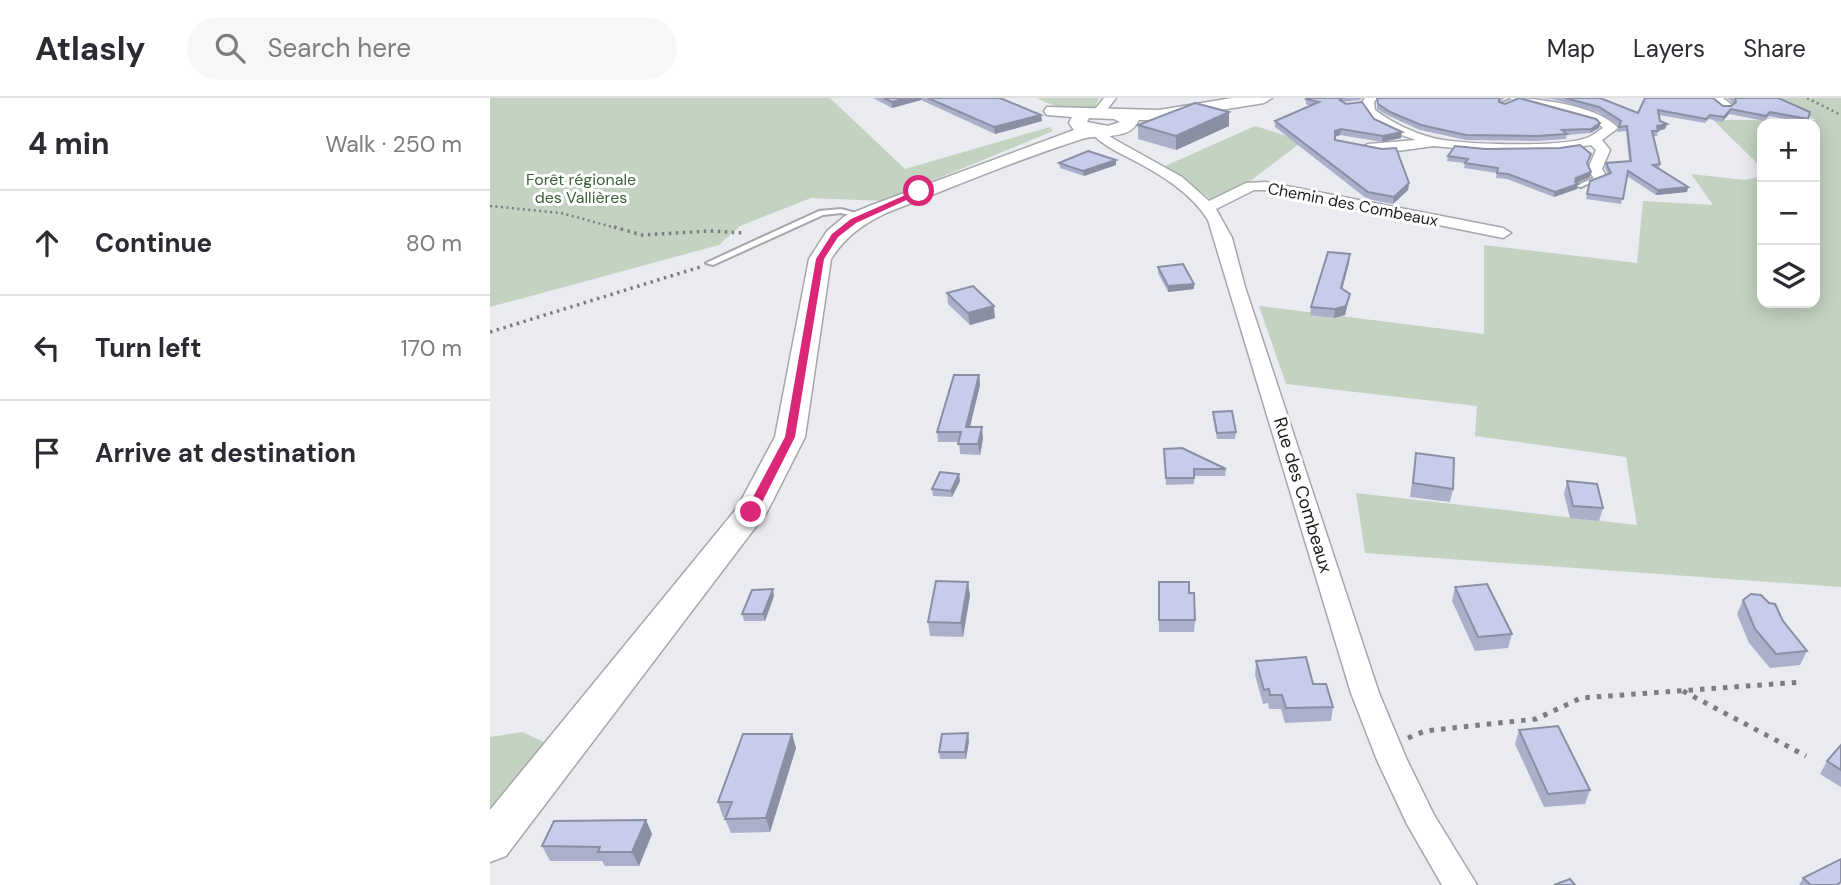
<!DOCTYPE html>
<html lang="en">
<head>
<meta charset="utf-8">
<style>
  :root { --surface:#fff; --page:#f7f7f7; --text:#2b2b33; --muted:#7c7c81; --line:#e1e1e2 }
  body { margin:0; font-family:"DM Sans",sans-serif; background:var(--page); color:var(--text) }
  .controls { position:absolute; right:21px; top:21px; display:grid; overflow:hidden; border-radius:14px; box-shadow:0 4px 18px #0003 }
  .controls button { width:63px; height:63px; display:grid; place-items:center; padding:0; border:0; border-bottom:2px solid var(--line); background:var(--surface); color:var(--text); font:35px sans-serif }
  .stop { position:absolute; width:21px; height:21px; margin:-16px; border:5px solid #db2777; border-radius:50%; background:#fff }
  .stop.end { background:#db2777; border-color:#fff; box-shadow:0 2px 7px #0008 }
  .list { margin:0; padding:0; list-style:none }
  h2 { display:flex; justify-content:space-between; align-items:center; height:91px; margin:0; padding:0 28px; font-size:30px }
  h2 small { font-size:23px; font-weight:400; color:var(--muted) }
  .list li { display:grid; grid-template-columns:46px 1fr auto; gap:21px; align-items:center; box-sizing:border-box; height:105px; padding:0 28px; border-top:2px solid var(--line) }
  .list b { display:block; font-size:26px; white-space:nowrap }
  .list em { font-size:23px; font-style:normal; color:var(--muted) }
  .icon { flex:none; width:38px; height:38px; fill:none; stroke:currentColor; stroke-width:2; stroke-linecap:round; stroke-linejoin:round }
  .map { position:relative; flex:none; width:1351px; height:787px; overflow:hidden }
  header { display:flex; align-items:center; gap:42px; box-sizing:border-box; height:98px; padding:0 35px; background:var(--surface); border-bottom:2px solid var(--line) }
  header strong { font-size:33px }
  nav { display:flex; gap:38px; margin-inline-start:auto; font-size:24px }
  .search { width:490px; height:63px; background:var(--page); display:flex; align-items:center; gap:18px; box-sizing:border-box; padding:0 24px; border-radius:38px; color:var(--muted); font-size:26px }
  main { display:flex }
  aside { flex:1; background:var(--surface) }
  .map>svg:first-child { display:block }
  .green { fill:#c3d2c1 }
  .lines { fill:none; stroke-linecap:round; stroke-linejoin:round }
  .lane-casing { stroke:#a5a6ab; stroke-width:4 }
  .street-casing { stroke:#a5a6ab; stroke-width:3 }
  .secondary-casing { stroke:#a5a6ab; stroke-width:3 }
  .path-far2 { stroke:#7c7d81; stroke-width:2.5; stroke-dasharray:2 3.5; stroke-linecap:butt }
  .path-far1 { stroke:#7c7d81; stroke-width:3.5; stroke-dasharray:2.5 4.5; stroke-linecap:butt }
  .path { stroke:#7c7d81; stroke-width:5; stroke-dasharray:4.5 7; stroke-linecap:butt }
  .lane { fill:#fff; fill-rule:evenodd }
  .street { fill:#fff; fill-rule:evenodd }
  .secondary { fill:#fff; fill-rule:evenodd }
  .wall { fill:#abafca }
  .shaded-wall { fill:#8b8fa4 }
  .building { fill:#c7cceb; stroke:#8b8fa4; stroke-width:2 }
  .route { fill:#db2777 }
  .labels { text-anchor:middle; stroke-width:6; stroke-linejoin:round; paint-order:stroke }
  .far-park-label { font-size:16px; fill:#3d603a; stroke:#fff }
  .far-street-label { font-size:16px; fill:#1c1d1f; stroke:#fff }
  .street-label { font-size:18px; fill:#1c1d1f; stroke:#fff }
</style>
</head>
<body>
<header>
<strong>Atlasly</strong>
<div class="search"><svg class="icon" aria-label="search" viewBox="0 0 24 24"><circle cx="10" cy="10" r="6"/><path d="M15 15l6 6"/></svg>Search here</div>
<nav><a>Map</a><a>Layers</a><a>Share</a></nav>
</header>
<main>
<aside>
<h2>4 min<small>Walk · 250 m</small></h2>
<ul class="list">
<li><svg class="icon" aria-label="ahead" viewBox="0 0 24 24"><path d="M12 20V5M6 11l6-6 6 6"/></svg><div><b>Continue</b></div><em>80 m</em></li>
<li><svg class="icon" aria-label="left" viewBox="0 0 24 24"><path d="M17 20v-9H6M10 6l-5 5 5 5"/></svg><div><b>Turn left</b></div><em>170 m</em></li>
<li><svg class="icon" aria-label="arrive" viewBox="0 0 24 24"><path d="M6 21V4h12l-3 4 3 4H6"/></svg><div><b>Arrive at destination</b></div></li>
</ul>
</aside>
<div class="map">
<svg width="1351" height="787" viewBox="0 0 1351 787">
  <rect width="100%" height="100%" fill="#eaebf0"/>
  <g class="green">
    <path d="M0 0H340L415 71 560 29 563 33 393 103 321 100 250 128 229 147 0 209Z"/>
    <path d="M547 0H609L605 9C582 11 567 11 547 0Z"/>
    <path d="M1280 0H1351V489L875 455 866 395 1147 427 1136 359 985 338 987 308 796 286 769 208 994 236V147L1147 165 1153 103 1223 107 1201 76 1255 82 1272 78V205H1325V26H1272V70L1223 22H1326Z"/>
    <path d="M765 28 813 43 759 84 722 102 675 68Z"/>
    <path d="M32 634 65 649 0 729V639Z"/>
  </g>
  <g class="lines">
    <g class="lane-casing">
      <g id="lane">
        <path d="M1025 0 1031 1 1013 8 1010 6Z"/>
        <path d="M1108 78 1113 79 1091 89 1086 88Z"/>
        <path d="M351 111 378 118 374 120 351 115 333 117 223 167 216 165 329 113Z"/>
      </g>
    </g>
    <g class="street-casing">
      <g id="street">
        <path d="M614 0H626L612 18H604L602 15Z"/>
        <path d="M875 0H887L884 4 885 12C901 24 923 35 943 40 970 47 1075 50 1099 39 1104 37 1109 32 1113 30L1106 23 1019 0C1048 0 1109 8 1128 30L1112 42 1120 52 1112 71 1117 79 1110 83 1105 82 1098 71 1106 52 1101 47 1069 52 994 53 944 48 892 55 873 53 871 50 878 46 926 42C907 35 874 28 872 4Z"/>
        <path d="M1219 0H1233L1242 7 1240 10H1232Z"/>
        <path d="M606 28 622 40 692 79 719 103 756 85 776 84 1013 130 1021 135 1013 140 776 92H764L726 111 742 140 755 189 889 595 917 662 944 717 987 787H952L917 726 887 662 861 595 718 122C701 95 673 78 645 63 628 54 611 47 599 32Z"/>
      </g>
    </g>
    <g class="secondary-casing">
      <path id="secondary" d="M742 0H782L774 5 669 22H649C639 44 611 35 592 41 526 62 461 90 396 115 372 127 356 138 341 161L315 339 277 414 16 758 0 764V712L247 410 285 339 319 161 337 133 355 118 382 107 584 32 579 25 582 19 557 17 554 13 557 9 669 12ZM599 20 624 21 630 24 618 28 597 24Z"/>
    </g>
    <g class="path-far2">
      <path d="M1317 0 1351 17"/>
      <path d="M0 108 71 115 130 131"/>
    </g>
    <g class="path-far1">
      <path d="M124 129 152 137 220 133 255 135"/>
      <path d="M0 234 210 169"/>
    </g>
    <g class="path">
      <path d="M1193 593 1316 658"/>
      <path d="M918 640 935 633 1046 621 1091 600 1312 584"/>
    </g>
    <use href="#lane" class="lane"/>
    <use href="#street" class="street"/>
    <use href="#secondary" class="secondary"/>
  </g>
  <g class="wall">
    <path d="M383 0H510L551 17 552 23 505 36 431 2 402 10Z"/>
    <path d="M817 0H872L870 2 853 4 884 21 911 40 892 44 850 37 845 39V42L919 85 918 92 903 106 877 101 785 29V23L820 8 816 6V1Z"/>
    <path d="M887 0H1015L1009 4 1015 6 1110 25 1109 30 1100 35 1077 37 1076 41 1046 43 976 42 930 32 899 18 887 11Z"/>
    <path d="M1049 0H1110L1148 15 1155 0 1233 8H1241L1244 6 1237 0H1288L1320 14 1317 25 1279 18 1275 23 1239 16 1232 24 1219 21 1215 25 1169 17 1170 23 1177 26 1175 31 1168 33 1167 38H1163L1170 66 1169 70 1198 89 1197 94 1166 97 1137 78 1131 106 1096 101 1100 83 1118 76 1115 70 1116 65 1139 63 1136 33 1127 34 1129 28 1108 14 1062 1Z"/>
    <path d="M648 27 739 28 686 52 648 41Z"/>
    <path d="M995 51 1101 56 1097 66 1100 79 1086 85 1087 91 1064 99 1017 81 1006 80 1007 75 974 70 975 65 957 63 958 58Z"/>
    <path d="M626 62V67L594 78 570 70 569 65Z"/>
    <path d="M859 165 852 191 860 196 855 217 844 220 820 217 821 209Z"/>
    <path d="M668 169 704 191 678 194 668 175Z"/>
    <path d="M457 195 505 220 480 227 458 206Z"/>
    <path d="M489 277 490 287 480 329 493 340 490 357 470 356 469 344H448L447 334Z"/>
    <path d="M723 314 746 334 745 341H727L723 320Z"/>
    <path d="M674 351 736 371 735 378H704V386L676 387Z"/>
    <path d="M926 355 963 391 960 404 920 399Z"/>
    <path d="M470 383 462 399 443 398 442 391Z"/>
    <path d="M1077 383 1113 410 1109 423 1080 420 1074 396Z"/>
    <path d="M669 484 699 495 705 522 704 534H669Z"/>
    <path d="M965 489 1022 536 1018 550 985 553 962 503Z"/>
    <path d="M480 497 473 539 440 538 438 524Z"/>
    <path d="M284 498 275 523H254L252 516Z"/>
    <path d="M1253 502 1279 505 1317 553 1310 567 1280 570 1259 545 1247 516Z"/>
    <path d="M766 563 823 586 843 609 841 623 795 625 791 611H779L778 605 773 606 765 577Z"/>
    <path d="M1029 632 1100 692 1095 706 1054 709 1025 646Z"/>
    <path d="M302 636 306 650 280 734 241 735 235 721 236 719H233L228 704Z"/>
    <path d="M479 643 476 661H450L449 654Z"/>
    <path d="M1351 647V689L1330 676 1337 663Z"/>
    <path d="M156 722 162 736 149 768H115L112 763H60L52 748Z"/>
    <path d="M1313 780 1351 787H1309Z"/>
  </g>
  <g class="shaded-wall">
    <path d="M416 0H431V2L402 10V4Z"/>
    <path d="M1241 11 1239 16 1232 24 1234 19Z"/>
    <path d="M739 14V28L686 52V38Z"/>
    <path d="M551 17 552 23 505 36 504 29Z"/>
    <path d="M1110 25 1109 30 1100 35 1101 31Z"/>
    <path d="M1177 26 1175 31 1166 33 1167 28Z"/>
    <path d="M851 31 850 37 844 39 845 33Z"/>
    <path d="M912 34 911 40 892 44 893 38Z"/>
    <path d="M626 62V67L594 78 593 73Z"/>
    <path d="M1101 74 1100 79 1085 86 1086 80Z"/>
    <path d="M919 85 918 92 903 106 904 99Z"/>
    <path d="M1088 86 1087 91 1064 99 1065 94Z"/>
    <path d="M1198 89 1197 94 1166 97 1168 92Z"/>
    <path d="M860 156 859 165 850 199 851 190Z"/>
    <path d="M704 186V191L678 194V188Z"/>
    <path d="M860 196 855 217 844 220 845 211Z"/>
    <path d="M504 208 505 220 480 227 478 215Z"/>
    <path d="M489 277 490 287 477 340 476 329Z"/>
    <path d="M492 329 493 340 490 357 488 346Z"/>
    <path d="M469 376 470 383 462 399 461 393Z"/>
    <path d="M478 484 480 497 473 539 471 525Z"/>
    <path d="M283 491 284 498 275 523 273 516Z"/>
    <path d="M478 635 479 643 476 661 475 654Z"/>
    <path d="M302 636 306 650 280 734 276 720Z"/>
    <path d="M156 722 162 736 149 768 142 754Z"/>
  </g>
  <g class="building">
    <path d="M394 0H416L402 4Z"/>
    <path d="M438 0H510L551 17 504 29Z"/>
    <path d="M817 0H852L850 2 856 6 872 4 884 21 912 34 893 38 851 31 845 33V42L892 51 906 50 919 85 904 99 878 94 785 23 829 4 816 1Z"/>
    <path d="M887 0H1009V4L1015 6 1029 0 1106 21 1110 25 1101 31 1072 32 1077 36 1047 38 976 37 931 27 900 14 888 6Z"/>
    <path d="M1075 0H1110L1148 15 1155 0H1223L1233 8H1241L1246 4 1245 0H1288L1320 14 1318 21 1280 14 1276 18 1241 11 1234 19 1220 17 1216 21 1168 12 1170 23 1177 26 1167 28 1168 33H1162L1170 66 1163 67 1198 89 1168 92 1138 73 1133 101 1097 96 1100 83 1121 75 1116 65 1141 63 1137 28 1129 29 1131 23 1109 9Z"/>
    <path d="M705 5 739 14 686 38 648 27Z"/>
    <path d="M1090 47 1101 56 1097 65 1101 74 1086 80 1085 84 1088 86 1065 94 1018 76 1007 75 1008 70 975 65 978 61 958 58 965 48 995 51 1070 50Z"/>
    <path d="M598 53 626 62 593 73 569 65Z"/>
    <path d="M838 154 860 156 851 190 860 196 856 208 845 211 821 209Z"/>
    <path d="M693 166 704 186 678 188 668 169Z"/>
    <path d="M483 188 504 208 478 215 457 195Z"/>
    <path d="M464 277H489L476 329H492L488 346H468L471 334H447Z"/>
    <path d="M742 313 746 334 727 335 723 314Z"/>
    <path d="M692 350 736 371H704V380H676L674 351Z"/>
    <path d="M926 355 964 360 963 391 923 385Z"/>
    <path d="M450 374 469 376 461 393 442 391Z"/>
    <path d="M1077 383 1107 386 1113 410 1083 408Z"/>
    <path d="M446 483 478 484 471 525 438 524Z"/>
    <path d="M669 484H699V495H704L705 522H669Z"/>
    <path d="M997 486 1022 536 988 539 965 489Z"/>
    <path d="M283 491 273 516H252L262 492Z"/>
    <path d="M1261 496 1271 497 1279 505 1285 506 1293 523 1317 553 1286 556 1265 531 1253 502Z"/>
    <path d="M816 559 823 586H836L843 609 796 610 792 597H780L779 591 774 592 766 563Z"/>
    <path d="M1068 628 1100 692 1058 696 1029 632Z"/>
    <path d="M478 635 475 654H449L452 636Z"/>
    <path d="M253 636H302L276 720 235 721 242 704H228Z"/>
    <path d="M1351 647V672L1337 663Z"/>
    <path d="M156 722 142 754H108L110 749 52 748 64 723Z"/>
    <path d="M1351 761V784L1346 787H1321L1313 780Z"/>
    <path d="M1080 781 1085 787H1064Z"/>
  </g>
  <path class="route" d="M429 91 432 95 366 125 348 139 334 161 305 339 267 414 257 417 255 414 295 339 326 161 342 136 361 121Z"/>
  <g class="labels">
    <g class="far-park-label">
      <text x="91" y="87">Forêt régionale<tspan x="91" dy="18">des Vallières</tspan></text>
    </g>
    <g class="far-street-label">
      <text transform="translate(863 106) rotate(11)" y="6">Chemin des Combeaux</text>
    </g>
    <g class="street-label">
      <text transform="translate(813 397) rotate(73)" y="6">Rue des Combeaux</text>
    </g>
  </g>
</svg>
<div class="controls">
<button>+</button>
<button>−</button>
<button><svg class="icon" aria-label="layers" viewBox="0 0 24 24"><path d="M12 4l9 5-9 5-9-5zM3 14l9 5 9-5"/></svg></button>
</div>
<div class="stop" style="left:429px;top:93px"></div>
<div class="stop end" style="left:261px;top:414px"></div>
</div>
</main>
</body>
</html>
